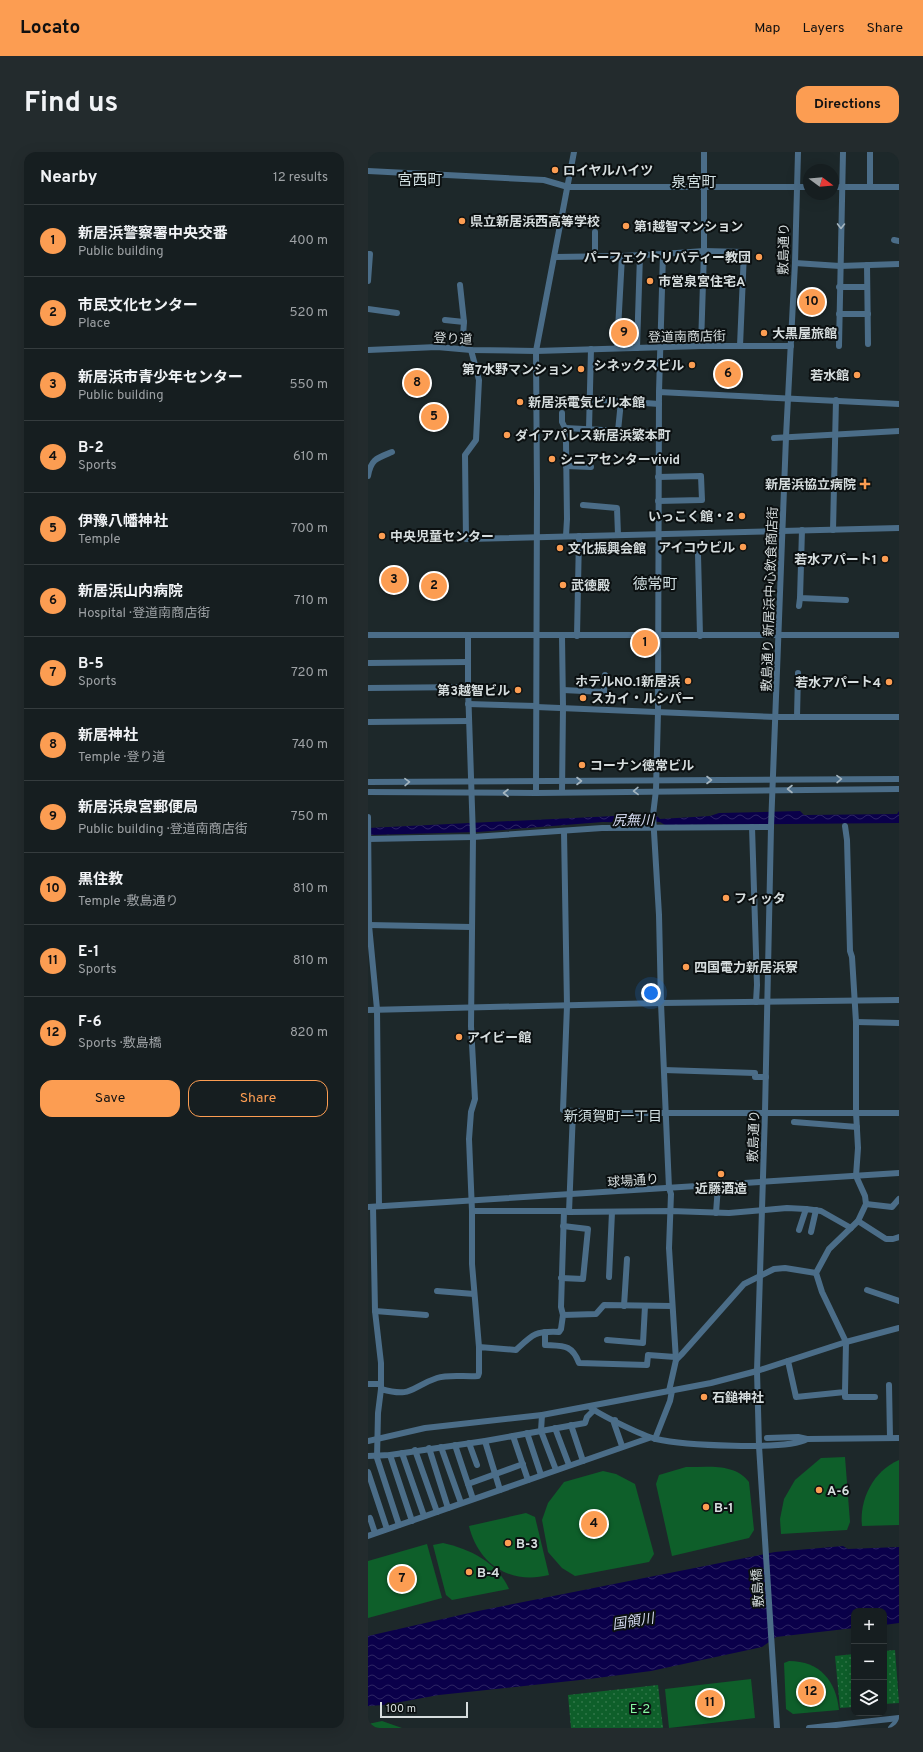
<!DOCTYPE html>
<html lang="en">
<head>
<meta charset="utf-8">
<style>
  :root { --surface:#161e20; --page:#232b2d; --text:#f1f3f6; --muted:#9ea2a5; --line:#353c3e; --accent:#fc9d52 }
  body { margin:0; font-family:Overpass,"Noto Sans JP",sans-serif; background:var(--page); color:var(--text) }
  .controls { position:absolute; right:12px; bottom:12px; display:grid; overflow:hidden; border-radius:8px; box-shadow:0 4px 16px #0002 }
  .controls button { width:36px; height:36px; display:grid; place-items:center; padding:0; border:0; border-bottom:1px solid var(--line); background:var(--surface); color:var(--text); font:20px sans-serif }
  .compass { position:absolute; left:435px; top:12px; width:36px; height:36px; border-radius:50%; background:var(--surface); box-shadow:0 4px 16px #0002; rotate:106deg }
  .scale { position:absolute; left:12px; bottom:10px; width:88px; box-sizing:border-box; padding-left:4px; border:2px solid #d6ddde; border-top:0; font-size:11px; line-height:14px; white-space:nowrap; color:#d6ddde; -webkit-text-stroke:3px #0b1011; paint-order:stroke }
  .you { position:absolute; left:283px; top:841px; width:14px; height:14px; margin:-10px; border:3px solid #fff; border-radius:50%; background:#1a73e8; box-shadow:0 0 0 6px #1a73e833 }
  .badge { display:grid; place-items:center; width:26px; height:26px; border-radius:50%; background:var(--accent); color:#111; font-size:13px; font-weight:700 }
  .pin { position:absolute; translate:-50% -50%; border:2px solid #fff; box-shadow:0 1px 4px #0006 }
  .list { margin:0; padding:0; list-style:none }
  h2 { display:flex; justify-content:space-between; align-items:center; height:52px; margin:0; padding:0 16px; font-size:17px }
  h2 small { font-size:13px; font-weight:400; color:var(--muted) }
  .list li { display:grid; grid-template-columns:26px 1fr auto; gap:12px; align-items:center; box-sizing:border-box; height:72px; padding:0 16px; border-top:1px solid var(--line) }
  .list b { display:block; font-size:15px; white-space:nowrap }
  .list p { margin:0; font-size:13px; white-space:nowrap; color:var(--muted) }
  .list em { font-size:13px; font-style:normal; color:var(--muted) }
  .actions { display:flex; gap:8px; padding:12px 16px }
  .actions a { flex:1; padding:9px 0; border:1px solid var(--accent); border-radius:12px; text-align:center; font-size:14px; color:var(--accent) }
  .actions .main { background:var(--accent); color:#111 }
  .icon { flex:none; width:22px; height:22px; fill:none; stroke:currentColor; stroke-width:2; stroke-linecap:round; stroke-linejoin:round }
  .map { position:relative; flex:none; width:531px; height:1576px; overflow:hidden; border-radius:12px }
  header { display:flex; align-items:center; gap:24px; box-sizing:border-box; height:56px; padding:0 20px; background:var(--accent); color:#111 }
  header strong { font-size:19px }
  nav { display:flex; gap:22px; margin-inline-start:auto; font-size:14px }
  .intro { display:flex; align-items:center; justify-content:space-between; box-sizing:border-box; height:96px; padding:0 24px }
  h1 { margin:0; font-size:28px }
  .button { padding:10px 18px; border-radius:12px; background:var(--accent); color:#111; font-size:14px; font-weight:700 }
  main { display:flex; gap:24px; padding:0 24px }
  aside { flex:1; background:var(--surface); border-radius:12px; box-shadow:0 4px 16px #0002 }
  .map>svg:first-child { display:block }
  .park { fill:url(#park-dots) }
  .garden { fill:#0e5f2a }
  .water { fill:url(#water-waves) }
  .lines { fill:none; stroke-linecap:round; stroke-linejoin:round }
  .minor { stroke:#4b6d88; stroke-width:6 }
  .oneway { stroke:#a5b6c0 }
  .poi-dot { fill:#fc9d52; stroke:#0b1011; stroke-width:1.5 }
  .labels { text-anchor:middle; stroke-width:4; stroke-linejoin:round; paint-order:stroke }
  .poi-label { font-size:13px; font-weight:bold; fill:#d6ddde; stroke:#0b1011; text-anchor:start }
  .street-label { font-size:13px; fill:#d6ddde; stroke:#0b1011 }
  .park-label { font-size:13px; fill:#88f7a1; stroke:#0b1011 }
  .water-label { font-size:14px; font-style:italic; fill:#d3d9ef; stroke:#0b1011 }
  .neighbourhood-label { font-size:14px; fill:#d1dfe2; stroke:#0b1011 }
  .quarter-label { font-size:15px; fill:#d1dfe2; stroke:#0b1011 }
</style>
</head>
<body>
<header>
<strong>Locato</strong>
<nav><a>Map</a><a>Layers</a><a>Share</a></nav>
</header>
<div class="intro"><h1>Find us</h1><a class="button">Directions</a></div>
<main>
<aside>
<h2>Nearby<small>12 results</small></h2>
<ul class="list">
<li><span class="badge">1</span><div><b>新居浜警察署中央交番</b><p>Public building</p></div><em>400 m</em></li>
<li><span class="badge">2</span><div><b>市民文化センター</b><p>Place</p></div><em>520 m</em></li>
<li><span class="badge">3</span><div><b>新居浜市青少年センター</b><p>Public building</p></div><em>550 m</em></li>
<li><span class="badge">4</span><div><b>B-2</b><p>Sports</p></div><em>610 m</em></li>
<li><span class="badge">5</span><div><b>伊豫八幡神社</b><p>Temple</p></div><em>700 m</em></li>
<li><span class="badge">6</span><div><b>新居浜山内病院</b><p>Hospital · 登道南商店街</p></div><em>710 m</em></li>
<li><span class="badge">7</span><div><b>B-5</b><p>Sports</p></div><em>720 m</em></li>
<li><span class="badge">8</span><div><b>新居神社</b><p>Temple · 登り道</p></div><em>740 m</em></li>
<li><span class="badge">9</span><div><b>新居浜泉宮郵便局</b><p>Public building · 登道南商店街</p></div><em>750 m</em></li>
<li><span class="badge">10</span><div><b>黒住教</b><p>Temple · 敷島通り</p></div><em>810 m</em></li>
<li><span class="badge">11</span><div><b>E-1</b><p>Sports</p></div><em>810 m</em></li>
<li><span class="badge">12</span><div><b>F-6</b><p>Sports · 敷島橋</p></div><em>820 m</em></li>
</ul>
<div class="actions"><a class="main">Save</a><a>Share</a></div>
</aside>
<div class="map">
<svg width="531" height="1576" viewBox="0 0 531 1576">
  <defs>
    <pattern id="park-dots" width="8" height="8" patternUnits="userSpaceOnUse"><rect width="8" height="8" fill="#0e5f2a"/><path d="M2 2h.1M6 6h.1" fill="none" stroke="#307648" stroke-width="1.8" stroke-linecap="round"/></pattern>
    <pattern id="water-waves" width="16" height="10" patternUnits="userSpaceOnUse"><rect width="16" height="10" fill="#0a004a"/><path d="M0 5q4-4 8 0t8 0" fill="none" stroke="#2d2564"/></pattern>
  </defs>
  <rect width="100%" height="100%" fill="#1d282a"/>
  <g class="park">
    <path d="M527 1498 531 1551 516 1552V1499Z"/>
    <path d="M486 1502V1555L472 1556 467 1504Z"/>
    <path d="M290 1533 295 1576H203L200 1543Z"/>
  </g>
  <g class="garden">
    <path d="M477 1305 482 1370 479 1378 413 1382 412 1367 416 1347 427 1328 453 1306Z"/>
    <path d="M531 1308V1373L494 1374C491 1348 505 1319 531 1308Z"/>
    <path d="M318 1315C340 1315 367 1311 381 1330L386 1378 381 1386 304 1404 288 1332 291 1323Z"/>
    <path d="M235 1319 248 1322 267 1332 286 1402 281 1410 207 1424 194 1416 180 1400 174 1368 180 1351 196 1330Z"/>
    <path d="M158 1361 167 1365 181 1423C142 1433 110 1412 101 1374Z"/>
    <path d="M75 1391C102 1397 129 1410 141 1437L84 1448 78 1443 65 1393Z"/>
    <path d="M59 1392 74 1446 0 1466V1409Z"/>
    <path d="M421 1509C452 1509 468 1529 471 1558L425 1562 418 1557 416 1511Z"/>
    <path d="M383 1527 387 1566 301 1576 297 1537Z"/>
    <path d="M14 1569 34 1576H0V1572Z"/>
  </g>
  <g class="water">
    <path d="M432 659 436 663 529 662 531 659V671L297 673 292 670 278 669 269 671 235 670 110 680 0 683V676L246 664 263 665 265 663H288L292 667 342 664 351 661Z"/>
    <path d="M475 1394 480 1397 531 1395V1471L516 1473V1459H486V1476L408 1485 394 1495 283 1519 221 1527 71 1543 16 1553 0 1554V1484L110 1459 407 1400Z"/>
  </g>
  <g class="lines">
    <g class="minor">
      <path d="M502 0V35"/>
      <path d="M0 19 176 28 200 35H441"/>
      <path d="M465 35H531"/>
      <path d="M526 88 531 89"/>
      <path d="M0 102H2L0 129"/>
      <path d="M187 105 254 104 295 102"/>
      <path d="M227 105V80"/>
      <path d="M427 111 472 114 531 112"/>
      <path d="M499 113 500 192"/>
      <path d="M92 133 96 170 94 197"/>
      <path d="M471 135H499"/>
      <path d="M0 157 29 161"/>
      <path d="M471 162H500"/>
      <path d="M77 168 96 170"/>
      <path d="M333 194 336 99V0"/>
      <path d="M471 194 475 0"/>
      <path d="M249 196 254 104"/>
      <path d="M269 196 272 103"/>
      <path d="M0 198 69 195 103 198 168 199 333 194H423"/>
      <path d="M103 198 111 228 108 288 97 303 98 387 531 376"/>
      <path d="M291 240 295 102 336 99 376 100 372 194"/>
      <path d="M222 247 291 252"/>
      <path d="M194 261V270L197 276 198 291 199 367 198 384"/>
      <path d="M197 276 291 281"/>
      <path d="M221 277 223 197"/>
      <path d="M250 279 253 249"/>
      <path d="M406 286 531 279"/>
      <path d="M198 314 223 315"/>
      <path d="M0 324C3 307 9 306 24 300"/>
      <path d="M290 349 334 348 333 324 290 325"/>
      <path d="M215 353 249 356 250 383"/>
      <path d="M434 378 432 446 478 448"/>
      <path d="M465 378 468 248"/>
      <path d="M330 402 332 484"/>
      <path d="M431 454 432 446"/>
      <path d="M0 483H531"/>
      <path d="M100 483V535L105 685 103 874 107 947 103 960 101 987 104 1059H196L193 1155 195 1163"/>
      <path d="M194 484 195 555 194 640"/>
      <path d="M209 484 211 384"/>
      <path d="M0 511 100 510"/>
      <path d="M0 536 100 535"/>
      <path d="M195 538 236 540 237 523"/>
      <path d="M100 552 168 554"/>
      <path d="M168 555 408 565H531"/>
      <path d="M429 565 430 521"/>
      <path d="M0 570 101 569"/>
      <path d="M0 630 531 627"/>
      <path d="M0 640 168 641 531 637"/>
      <path d="M168 641 169 339 168 199 206 0"/>
      <path d="M0 665 1 773 9 857 11 1054"/>
      <path d="M384 675 389 833 388 850"/>
      <path d="M196 679 199 854 195 958 205 959 201 1060 196 1059"/>
      <path d="M0 687 105 685 234 676 403 675"/>
      <path d="M1 773 103 775"/>
      <path d="M0 858 293 851 531 848"/>
      <path d="M488 870 531 871"/>
      <path d="M296 918 387 921V925H398"/>
      <path d="M205 959 249 961H531"/>
      <path d="M426 970 489 975"/>
      <path d="M498 1052 524 1055 531 1047"/>
      <path d="M0 1055 531 1021"/>
      <path d="M5 1055 7 1159 13 1211V1237"/>
      <path d="M104 1059V1112L111 1195"/>
      <path d="M201 1060 303 1059 361 1061 419 1056 438 1057"/>
      <path d="M348 1061 350 1034"/>
      <path d="M490 1069 518 1087H525L531 1085"/>
      <path d="M431 1078 438 1057 453 1059 483 1076"/>
      <path d="M443 1080 448 1058"/>
      <path d="M241 1125 244 1060"/>
      <path d="M193 1126 215 1127 220 1077 195 1074"/>
      <path d="M499 1138 531 1149"/>
      <path d="M69 1139 106 1142"/>
      <path d="M256 1154 259 1107"/>
      <path d="M7 1159 58 1163"/>
      <path d="M177 1180V1193C195 1194 204 1192 211 1211L279 1213 280 1203 307 1205"/>
      <path d="M239 1188 275 1191 277 1154"/>
      <path d="M308 1208 313 1203 376 1132 406 1117 417 1116 448 1121"/>
      <path d="M420 1209 428 1245 477 1240 478 1190 454 1140 448 1121 461 1097 490 1069 498 1052 497 1044 488 1024 490 996 488 960V870L484 805 482 799 479 688 477 674"/>
      <path d="M0 1232H13"/>
      <path d="M521 1233 522 1286"/>
      <path d="M301 1239 308 1208 301 1096 303 1042 301 1036 293 851 291 763 285 663 288 638 290 560 291 240 531 252"/>
      <path d="M477 1240V1245H507"/>
      <path d="M222 1255C232 1263 275 1284 288 1287 314 1293 417 1299 439 1287L531 1286"/>
      <path d="M247 1268 246 1271 254 1294"/>
      <path d="M203 1273 215 1309"/>
      <path d="M187 1276 201 1313"/>
      <path d="M159 1281 173 1323"/>
      <path d="M145 1284 160 1328"/>
      <path d="M399 1286 430 1285 439 1287"/>
      <path d="M287 1287 302 1249 304 1239"/>
      <path d="M0 1289 57 1276 174 1263 343 1231 389 1219 478 1190 531 1176"/>
      <path d="M117 1289 132 1338"/>
      <path d="M101 1291 109 1313"/>
      <path d="M87 1293 105 1347"/>
      <path d="M73 1295 93 1351"/>
      <path d="M61 1296 80 1356"/>
      <path d="M47 1298 69 1360"/>
      <path d="M34 1301 56 1364"/>
      <path d="M22 1303 44 1369"/>
      <path d="M0 1304 22 1303 117 1289 173 1279 174 1263"/>
      <path d="M188 1318 173 1279 217 1271 219 1265 226 1258"/>
      <path d="M0 1320 19 1377"/>
      <path d="M100 1332 155 1312"/>
      <path d="M0 1367 2 1366 7 1381"/>
      <path d="M31 1373 9 1306 10 1261 13 1237C45 1246 42 1235 69 1226 81 1222 97 1225 110 1224L111 1221V1195L148 1198C165 1182 167 1179 191 1180L193 1177 195 1163 228 1162 236 1153 304 1154"/>
      <path d="M0 1384 281 1286"/>
      <path d="M409 1576 391 1294 389 1219 397 960 403 675 418 285 427 111 430 0"/>
      <path d="M441 1576 531 1566"/>
      <path d="M523 1576 531 1567"/>
    </g>
  </g>
  <defs><path id="oneway-chevron" d="M-2-3.5L2.5 0L-2 3.5" fill="none" stroke-width="1.6" stroke-linecap="round" stroke-linejoin="round"/></defs>
  <g class="oneway">
    <use href="#oneway-chevron" transform="translate(473 74) rotate(91)"/>
    <use href="#oneway-chevron" transform="translate(471 627) rotate(-1)"/>
    <use href="#oneway-chevron" transform="translate(341 628)"/>
    <use href="#oneway-chevron" transform="translate(211 629)"/>
    <use href="#oneway-chevron" transform="translate(39 630) rotate(-1)"/>
    <use href="#oneway-chevron" transform="translate(422 637) rotate(-180)"/>
    <use href="#oneway-chevron" transform="translate(268 639) rotate(179)"/>
    <use href="#oneway-chevron" transform="translate(138 641) rotate(180)"/>
  </g>
  <g class="poi-dot">
    <circle cx="187" cy="18" r="4"/>
    <circle cx="94" cy="69" r="4"/>
    <circle cx="258" cy="74" r="4"/>
    <circle cx="391" cy="105" r="4"/>
    <circle cx="282" cy="129" r="4"/>
    <circle cx="396" cy="181" r="4"/>
    <circle cx="324" cy="213" r="4"/>
    <circle cx="213" cy="217" r="4"/>
    <circle cx="489" cy="223" r="4"/>
    <circle cx="152" cy="250" r="4"/>
    <circle cx="139" cy="283" r="4"/>
    <circle cx="184" cy="307" r="4"/>
    <path d="M495 326h4v4h4v4h-4v4h-4v-4h-4v-4h4z"/>
    <circle cx="374" cy="364" r="4"/>
    <circle cx="14" cy="384" r="4"/>
    <circle cx="375" cy="395" r="4"/>
    <circle cx="192" cy="396" r="4"/>
    <circle cx="517" cy="407" r="4"/>
    <circle cx="195" cy="433" r="4"/>
    <circle cx="320" cy="529" r="4"/>
    <circle cx="521" cy="530" r="4"/>
    <circle cx="150" cy="538" r="4"/>
    <circle cx="215" cy="546" r="4"/>
    <circle cx="214" cy="613" r="4"/>
    <circle cx="358" cy="746" r="4"/>
    <circle cx="318" cy="815" r="4"/>
    <circle cx="91" cy="885" r="4"/>
    <circle cx="353" cy="1022" r="4"/>
    <circle cx="336" cy="1245" r="4"/>
    <circle cx="451" cy="1338" r="4"/>
    <circle cx="338" cy="1355" r="4"/>
    <circle cx="140" cy="1391" r="4"/>
    <circle cx="101" cy="1420" r="4"/>
  </g>
  <g class="labels">
    <g class="poi-label">
      <text x="195" y="23">ロイヤルハイツ</text>
      <text x="102" y="74">県立新居浜西高等学校</text>
      <text x="266" y="79">第1越智マンション</text>
      <text x="383" y="110" text-anchor="end">パーフェクトリバティー教団</text>
      <text x="290" y="134">市営泉宮住宅A</text>
      <text x="404" y="186">大黒屋旅館</text>
      <text x="316" y="218" text-anchor="end">シネックスビル</text>
      <text x="205" y="222" text-anchor="end">第7水野マンション</text>
      <text x="481" y="228" text-anchor="end">若水館</text>
      <text x="160" y="255">新居浜電気ビル本館</text>
      <text x="147" y="288">ダイアパレス新居浜繁本町</text>
      <text x="192" y="312">シニアセンターvivid</text>
      <text x="488" y="337" text-anchor="end">新居浜協立病院</text>
      <text x="366" y="369" text-anchor="end">いっこく館・2</text>
      <text x="22" y="389">中央児童センター</text>
      <text x="367" y="400" text-anchor="end">アイコウビル</text>
      <text x="200" y="401">文化振興会館</text>
      <text x="509" y="412" text-anchor="end">若水アパート1</text>
      <text x="203" y="438">武徳殿</text>
      <text x="312" y="534" text-anchor="end">ホテルNO.1新居浜</text>
      <text x="513" y="535" text-anchor="end">若水アパート4</text>
      <text x="142" y="543" text-anchor="end">第3越智ビル</text>
      <text x="223" y="551">スカイ・ルシパー</text>
      <text x="222" y="618">コーナン徳常ビル</text>
      <text x="366" y="751">フィッタ</text>
      <text x="326" y="820">四国電力新居浜寮</text>
      <text x="99" y="890">アイビー館</text>
      <text x="353" y="1041" text-anchor="middle">近藤酒造</text>
      <text x="344" y="1250">石鎚神社</text>
      <text x="459" y="1343">A-6</text>
      <text x="346" y="1360">B-1</text>
      <text x="148" y="1396">B-3</text>
      <text x="109" y="1425">B-4</text>
    </g>
    <g class="street-label">
      <text transform="translate(415 97) rotate(-89)" y="5">敷島通り</text>
      <text transform="translate(319 184) rotate(-1)" y="5">登道南商店街</text>
      <text transform="translate(85 186) rotate(3)" y="5">登り道</text>
      <text transform="translate(401 447) rotate(-88)" y="5">敷島通り 新居浜中心飲食商店街</text>
      <text transform="translate(385 984) rotate(-88)" y="5">敷島通り</text>
      <text transform="translate(265 1028) rotate(-4)" y="5">球場通り</text>
      <text transform="translate(389 1436) rotate(-94)" y="5">敷島橋</text>
    </g>
    <g class="park-label">
      <text x="272" y="1561">E-2</text>
    </g>
    <g class="water-label">
      <text transform="translate(265 668) rotate(-1)" y="5">尻無川</text>
      <text transform="translate(265 1469) rotate(-9)" y="5">国領川</text>
    </g>
    <g class="neighbourhood-label">
      <text x="245" y="969">新須賀町一丁目</text>
    </g>
    <g class="quarter-label">
      <text x="52" y="33">宮西町</text>
      <text x="326" y="35">泉宮町</text>
      <text x="287" y="437">徳常町</text>
    </g>
  </g>
</svg>
<div class="controls">
<button>+</button>
<button>−</button>
<button><svg class="icon" aria-label="layers" viewBox="0 0 24 24"><path d="M12 4l9 5-9 5-9-5zM3 14l9 5 9-5"/></svg></button>
</div>
<svg class="compass" viewBox="-18 -18 36 36"><path d="M0-13l5 13h-10z" fill="#e53935"/><path d="M0 13l5-13h-10z" fill="#9ea2a5"/></svg>
<div class="scale">100 m</div>
<div class="you"></div>
<div class="pin badge" style="left:277px;top:491px">1</div>
<div class="pin badge" style="left:66px;top:434px">2</div>
<div class="pin badge" style="left:26px;top:428px">3</div>
<div class="pin badge" style="left:226px;top:1372px">4</div>
<div class="pin badge" style="left:66px;top:265px">5</div>
<div class="pin badge" style="left:360px;top:222px">6</div>
<div class="pin badge" style="left:34px;top:1427px">7</div>
<div class="pin badge" style="left:49px;top:231px">8</div>
<div class="pin badge" style="left:256px;top:181px">9</div>
<div class="pin badge" style="left:444px;top:150px">10</div>
<div class="pin badge" style="left:342px;top:1551px">11</div>
<div class="pin badge" style="left:443px;top:1540px">12</div>
</div>
</main>
</body>
</html>
